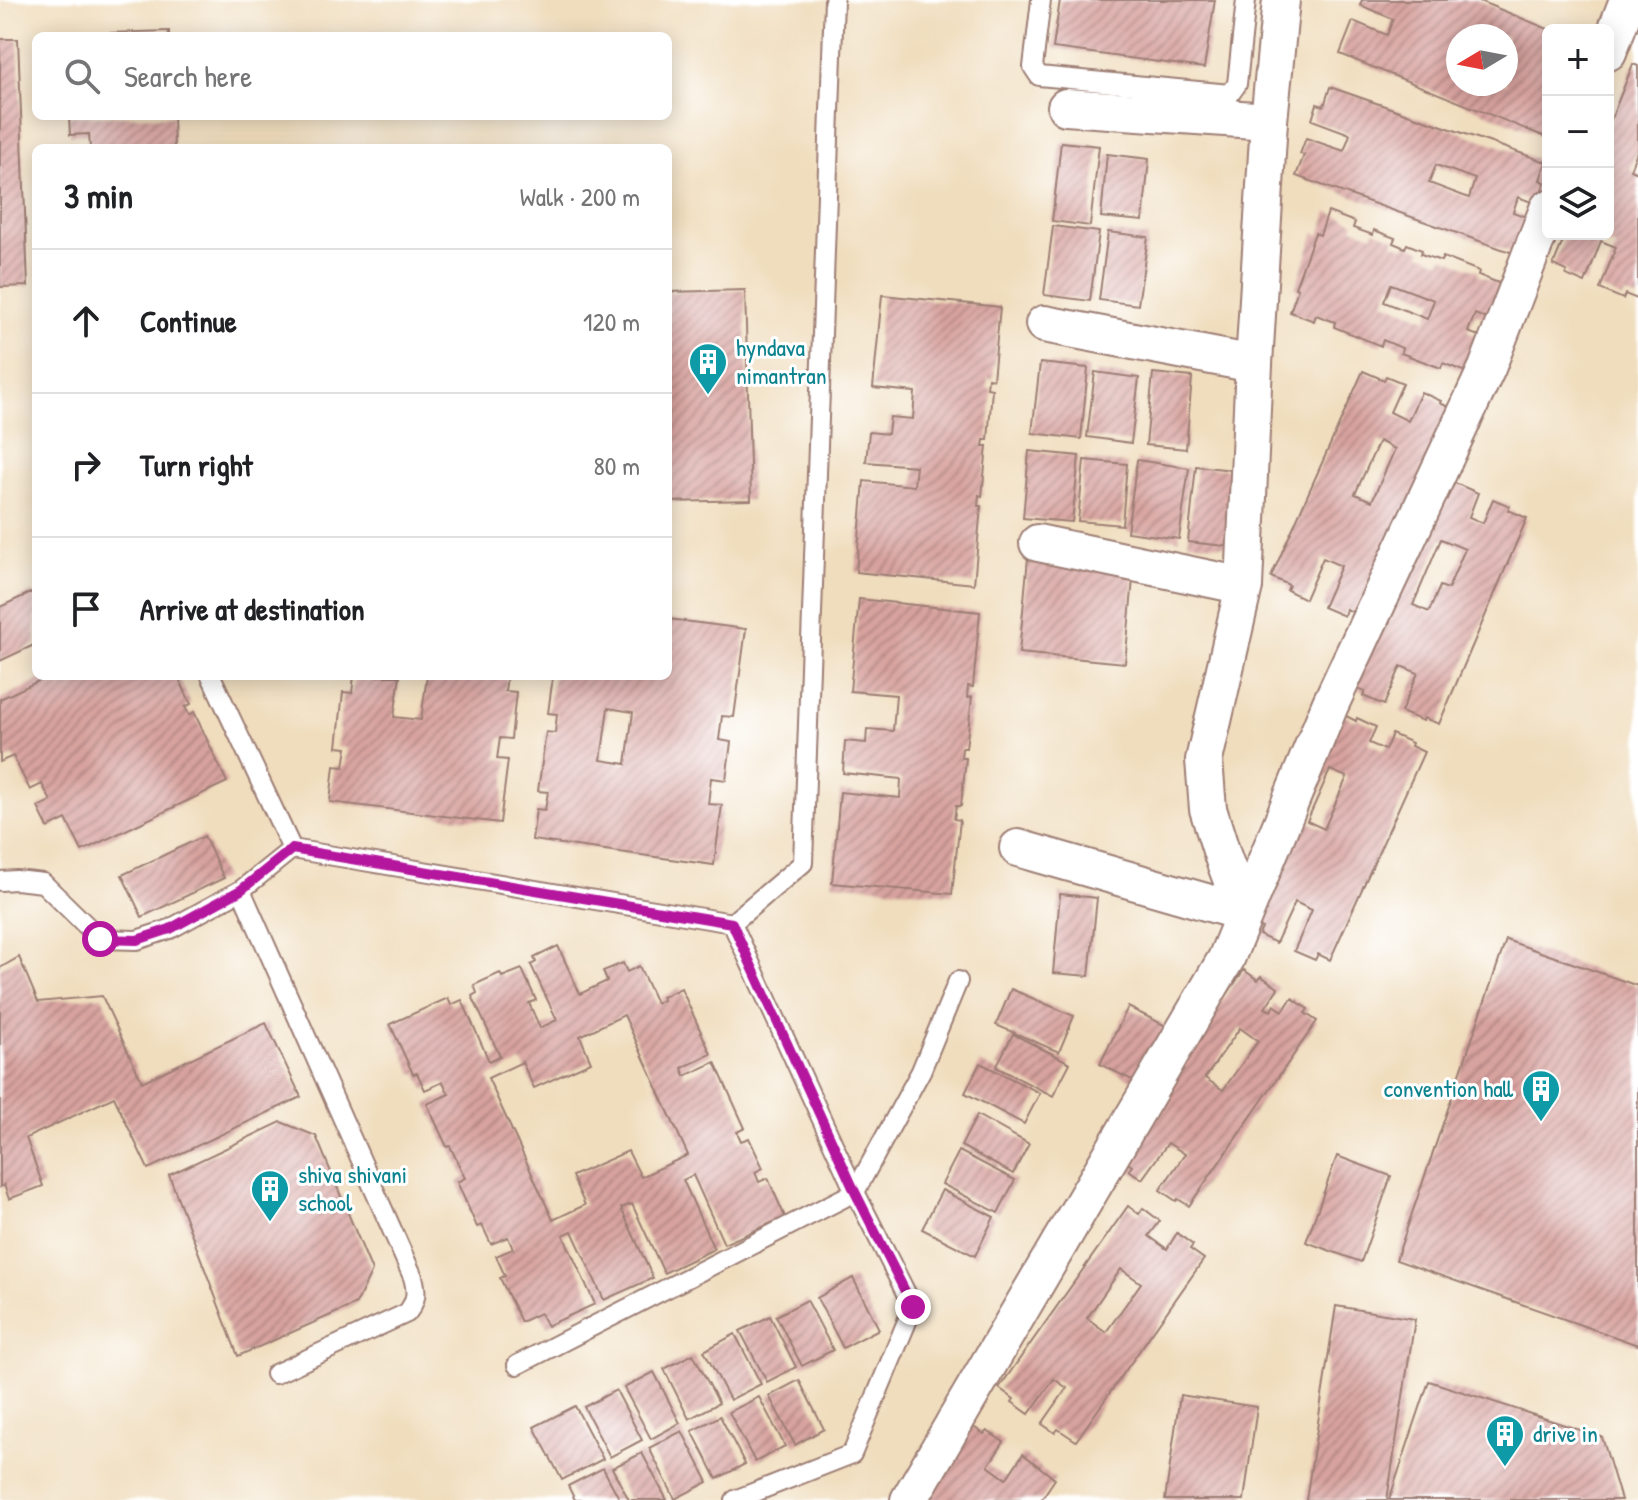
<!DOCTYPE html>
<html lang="en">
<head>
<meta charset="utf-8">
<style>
  :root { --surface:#fff; --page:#f6f6f6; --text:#202124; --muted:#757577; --line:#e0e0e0 }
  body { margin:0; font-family:"Patrick Hand",sans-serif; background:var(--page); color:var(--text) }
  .controls { position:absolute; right:24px; top:24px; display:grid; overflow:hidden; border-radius:12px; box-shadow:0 4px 20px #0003 }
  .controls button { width:72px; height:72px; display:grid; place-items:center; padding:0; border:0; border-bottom:2px solid var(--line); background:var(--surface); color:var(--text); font:40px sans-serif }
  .compass { position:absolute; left:1446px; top:24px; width:72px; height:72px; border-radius:50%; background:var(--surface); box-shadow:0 4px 20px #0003; rotate:260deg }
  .stop { position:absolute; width:24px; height:24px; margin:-18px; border:6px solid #b5179e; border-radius:50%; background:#fff }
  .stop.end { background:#b5179e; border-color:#fff; box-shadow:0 2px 8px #0008 }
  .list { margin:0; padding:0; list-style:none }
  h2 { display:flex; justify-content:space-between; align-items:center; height:104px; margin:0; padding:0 32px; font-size:34px }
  h2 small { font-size:26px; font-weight:400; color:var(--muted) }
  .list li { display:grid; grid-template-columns:52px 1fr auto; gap:24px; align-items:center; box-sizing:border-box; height:144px; padding:0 32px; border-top:2px solid var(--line) }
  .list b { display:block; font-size:30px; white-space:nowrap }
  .list em { font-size:26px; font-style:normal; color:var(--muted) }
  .icon { flex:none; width:44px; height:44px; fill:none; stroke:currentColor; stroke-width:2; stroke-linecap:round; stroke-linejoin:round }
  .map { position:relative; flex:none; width:1638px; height:1500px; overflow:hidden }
  .search { position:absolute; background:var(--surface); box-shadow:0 4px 20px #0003; left:32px; top:32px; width:640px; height:88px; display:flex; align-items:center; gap:20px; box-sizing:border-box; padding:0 28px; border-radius:12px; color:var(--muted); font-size:30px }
  .panel { position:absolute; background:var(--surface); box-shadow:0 4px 20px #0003; left:32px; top:144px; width:640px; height:536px; border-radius:12px }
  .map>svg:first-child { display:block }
  .building { fill:url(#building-hatch); fill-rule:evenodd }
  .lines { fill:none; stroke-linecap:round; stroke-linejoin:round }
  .lane-casing { stroke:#9d7e74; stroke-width:22 }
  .street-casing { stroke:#9d7e74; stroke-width:40 }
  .lane { stroke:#fff; stroke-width:18 }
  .street { stroke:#fff; stroke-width:36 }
  .route { stroke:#b5179e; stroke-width:10 }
  .labels { text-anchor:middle; stroke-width:6; stroke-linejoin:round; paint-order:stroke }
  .culture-label { font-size:24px; fill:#0d838f; stroke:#fff; text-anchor:start }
</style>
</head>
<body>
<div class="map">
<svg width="1638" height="1500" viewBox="0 0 1638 1500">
  <defs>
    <pattern id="building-hatch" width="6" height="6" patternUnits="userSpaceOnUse" patternTransform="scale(2)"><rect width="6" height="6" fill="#d8a39f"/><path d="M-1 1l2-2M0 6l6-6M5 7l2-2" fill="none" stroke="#b18482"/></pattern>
  </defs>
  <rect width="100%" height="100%" fill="#fff"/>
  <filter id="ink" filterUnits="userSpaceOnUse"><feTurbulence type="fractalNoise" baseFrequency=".0125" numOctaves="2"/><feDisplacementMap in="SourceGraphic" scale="16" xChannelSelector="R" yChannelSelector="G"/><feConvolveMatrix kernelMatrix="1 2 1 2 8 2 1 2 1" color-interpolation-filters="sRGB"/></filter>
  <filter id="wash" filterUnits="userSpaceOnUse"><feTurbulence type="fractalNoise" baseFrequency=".006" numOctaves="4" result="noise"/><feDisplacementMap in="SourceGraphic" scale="32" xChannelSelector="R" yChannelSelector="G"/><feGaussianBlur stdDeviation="1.8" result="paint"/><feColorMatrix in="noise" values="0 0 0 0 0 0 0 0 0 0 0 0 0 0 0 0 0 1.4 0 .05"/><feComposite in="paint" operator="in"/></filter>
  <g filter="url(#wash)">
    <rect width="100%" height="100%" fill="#f0ddbd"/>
    <g id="blocks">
      <g class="building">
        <path d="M1060 0H1215L1204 68 1053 48Z"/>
        <path d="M1362 0H1477L1548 29V138L1340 54 1353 21 1387 35 1393 19 1360 5ZM1458 36H1506V84H1458Z"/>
        <path d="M169 31V36H107V33Z"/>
        <path d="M0 39H18L28 286 0 287Z"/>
        <path d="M1633 64 1638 66V149L1630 170 1638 173V295L1637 299 1625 294 1623 299 1600 289 1616 247 1601 241 1585 283 1566 275 1567 271 1553 265 1566 234H1608V127Z"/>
        <path d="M1330 87 1546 162 1540 180 1545 182 1537 204 1518 197 1513 212 1532 219 1513 253 1296 176 1304 155 1300 154 1306 138 1344 151 1350 134 1312 120 1317 104 1324 106ZM1436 165 1475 179 1469 198 1429 183Z"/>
        <path d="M69 116H173L174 148H90L89 134 70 135Z"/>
        <path d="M1061 142 1099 146 1090 226 1052 221Z"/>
        <path d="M1107 154 1149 159 1143 221 1101 217Z"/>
        <path d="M1328 212 1355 222 1353 228 1373 235 1374 230 1395 238 1393 243 1405 248 1407 244 1422 250 1421 254 1441 261 1443 257 1479 271 1478 275 1501 284 1495 322 1475 314 1468 332 1489 340 1468 373 1443 363 1441 368 1401 353 1402 348 1383 340 1381 346 1334 327 1335 322 1316 315 1314 321 1290 312 1298 289 1295 288 1315 233 1320 235ZM1391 284 1434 300 1427 319 1384 302Z"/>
        <path d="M1053 226 1099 232 1090 301 1044 295Z"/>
        <path d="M1108 232 1148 237 1138 305 1099 300Z"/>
        <path d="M745 290 751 500 668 502V292Z"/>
        <path d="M882 295 1000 307 993 379 988 378 987 388 992 389 988 440H984L983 446H987L982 496 979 495 978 506H981L974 584 856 572 864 481 914 486 916 466 866 462 869 432 888 434 890 417 913 419 915 392 873 388Z"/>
        <path d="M1040 363 1088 368 1081 439 1032 433Z"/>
        <path d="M1363 371 1384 380 1386 376 1403 383 1390 412 1408 421 1421 392 1441 401 1440 403 1455 410 1363 617 1346 609 1344 616 1323 607 1341 566 1323 558 1305 599 1287 590 1289 585 1271 577ZM1379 441 1395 449 1372 501 1355 494Z"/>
        <path d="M1095 372 1139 378 1131 443 1087 437Z"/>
        <path d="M1153 373 1192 377 1186 449 1146 445Z"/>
        <path d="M1029 451 1079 456 1072 522 1023 518Z"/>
        <path d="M1084 460 1127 464 1122 525 1078 521Z"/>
        <path d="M1137 460 1189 468 1179 539 1127 532Z"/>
        <path d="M1196 466 1242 471 1235 547 1188 542Z"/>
        <path d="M1440 480 1453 486 1455 483 1478 493 1469 517 1483 523 1493 499 1510 506 1508 510 1527 518 1439 724 1424 718 1423 721 1401 712 1418 673 1401 666 1384 705 1363 696 1365 692 1351 686ZM1441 539 1465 549 1448 589 1440 586 1429 612 1413 605Z"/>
        <path d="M1028 558 1134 569 1125 663 1019 653Z"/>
        <path d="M32 592 36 599V644L0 661V607Z"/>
        <path d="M859 599 980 612 973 687 968 686 967 698 972 697 966 748H962L961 758H966L961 806H956L954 819 960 820 952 894 832 883 840 792 900 798 901 779 843 773 845 741 866 743 867 729 893 731 896 695 850 691Z"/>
        <path d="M668 619 746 629 734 717 722 716 719 740 731 742 726 780 711 778 708 804 722 805 714 865 532 840 536 809 545 810 548 792 538 791 546 732 555 733 557 714 548 713 553 676H668ZM608 708 633 712 626 764 601 760Z"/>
        <path d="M49 676H178L191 704 185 707 189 715 194 712 227 782 82 851 66 819 48 828 38 807 51 801 42 784 30 790 13 756 0 762V699Z"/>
        <path d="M354 676H400L394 717 421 720 427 676H507L505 691 516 692 511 739 500 738 497 759 508 760 500 823 330 802 334 766 344 767 347 748 337 747 343 692 352 693Z"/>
        <path d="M1340 713 1356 721 1357 718 1376 727 1369 743 1385 750 1392 734 1412 743 1411 746 1424 752 1330 960 1318 954 1315 960 1294 951 1312 910 1295 902 1276 943 1259 935 1262 928 1245 921ZM1330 770 1347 777 1324 829 1307 821Z"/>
        <path d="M204 836 224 878 142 917 122 875Z"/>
        <path d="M1060 894 1097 898 1089 976 1053 973Z"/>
        <path d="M1506 940 1638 986V1345L1396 1260Z"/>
        <path d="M558 946 580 994 607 981 603 971 623 963 627 972 639 966 656 1003 663 1000 662 997 681 988 711 1054 682 1068 685 1076 715 1062 745 1128 737 1132 741 1141 749 1138 763 1168 755 1172 759 1182 768 1178 785 1217 724 1244 693 1175 683 1180 714 1249 664 1273 632 1204 621 1208 653 1278 604 1300 572 1231 563 1235 595 1304 547 1326 540 1313 521 1322 500 1278 505 1276 496 1256 513 1249 508 1237 491 1244 482 1225 477 1227 457 1182 465 1178 450 1146 447 1147 427 1104 449 1094 443 1082 425 1090 417 1073 413 1074 390 1024 448 998 451 1005 462 1000 489 1061 500 1056 472 996 477 993 474 985 500 973 502 977 522 969 536 1000 529 1003 540 1028 557 1020 531 965 536 962 534 958ZM624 1015 688 1155 641 1177 628 1151 572 1176 585 1205 553 1220 488 1078 522 1062 534 1088 591 1062 580 1036Z"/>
        <path d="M19 957 38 1002 102 996 142 1082 266 1023 301 1097 148 1169 114 1097 26 1138 43 1186 9 1199 4 1185 0 1187V968Z"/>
        <path d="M1244 970 1258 980 1261 976 1278 988 1265 1008 1271 1011 1274 1005 1283 1011 1292 998 1308 1009 1305 1013 1317 1021 1189 1206 1178 1199 1176 1201 1160 1190 1185 1154 1168 1143 1142 1179 1129 1170 1132 1166 1115 1154ZM1240 1028 1258 1041 1223 1090 1205 1078Z"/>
        <path d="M1011 989 1074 1016 1059 1052 996 1025Z"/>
        <path d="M1128 1007 1174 1030 1146 1087 1100 1064Z"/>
        <path d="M1013 1034 1070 1063 1053 1096 996 1067Z"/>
        <path d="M980 1063 1040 1093 1024 1124 965 1093Z"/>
        <path d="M977 1115 1029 1144 1013 1174 961 1146Z"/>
        <path d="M281 1122 316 1136 372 1271 356 1304 238 1356 169 1175Z"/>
        <path d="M959 1151 1015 1180 998 1213 942 1184Z"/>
        <path d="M1337 1156 1391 1176 1361 1262 1306 1242Z"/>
        <path d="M942 1190 994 1217 975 1256 922 1229Z"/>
        <path d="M1128 1206 1139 1214 1143 1208 1160 1221 1149 1236 1167 1249 1177 1233 1193 1245 1190 1249 1204 1259 1076 1441 1058 1429 1055 1433 1042 1424 1067 1388 1054 1379 1029 1414 1012 1402 1014 1399 999 1388ZM1121 1269 1141 1283 1106 1332 1087 1318Z"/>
        <path d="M853 1278 879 1329 843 1348 817 1298Z"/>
        <path d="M807 1300 833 1350 802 1366 776 1316Z"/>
        <path d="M1336 1306 1415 1319 1387 1500H1306Z"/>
        <path d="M770 1316 796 1367 767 1382 740 1331Z"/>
        <path d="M735 1334 761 1384 730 1400 704 1351Z"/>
        <path d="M693 1354 719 1403 689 1419 664 1369Z"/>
        <path d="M654 1372 680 1423 651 1439 624 1388Z"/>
        <path d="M799 1380 824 1429 795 1445 769 1396Z"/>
        <path d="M1429 1381 1602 1437 1621 1500H1389Z"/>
        <path d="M616 1390 642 1440 610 1457 584 1407Z"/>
        <path d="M1180 1395 1257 1407 1244 1500H1165Z"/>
        <path d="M759 1397 785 1446 755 1462 729 1412Z"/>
        <path d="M575 1406 603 1459 562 1480 534 1427Z"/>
        <path d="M720 1416 745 1464 717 1479 692 1431Z"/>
        <path d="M972 1426 984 1434 987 1431 1004 1442 988 1466 1006 1479 1023 1454 1055 1479 1041 1500H922Z"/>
        <path d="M682 1431 708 1482 675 1499 649 1448Z"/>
        <path d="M642 1453 667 1500H629L612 1468Z"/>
        <path d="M603 1468 620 1500H575L568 1486Z"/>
      </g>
    </g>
  </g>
  <g filter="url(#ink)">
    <use href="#blocks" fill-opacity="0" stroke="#9d7e74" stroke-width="2"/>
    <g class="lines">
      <g class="lane-casing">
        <g id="lane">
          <path d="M834 0 803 863 732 923 855 1192"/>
          <path d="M1041 0 1033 67 1039 76 1230 94 1237 84 1246 0"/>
          <path d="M211 676 292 849 732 923"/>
          <path d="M0 881 16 880 43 883 100 939 137 940 170 929 241 890 292 849"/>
          <path d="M241 890 413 1277C417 1292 417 1300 407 1313L275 1374"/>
          <path d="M855 1192 921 1071 958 981"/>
          <path d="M517 1365 855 1192 913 1307 852 1454 735 1500"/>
        </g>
      </g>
      <g class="street-casing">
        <g id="street">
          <path d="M1608 52 1628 0"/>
          <path d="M1066 107 1269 121"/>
          <path d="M1044 324 1254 364"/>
          <path d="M1038 543 1244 586"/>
          <path d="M1018 848 1244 913"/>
          <path d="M1244 913 1223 857 1208 809 1204 760 1244 586 1254 364 1269 121 1281 0"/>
          <path d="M909 1500 1226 959 1330 705 1487 368 1548 209"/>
        </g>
      </g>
      <use href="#lane" class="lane"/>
      <use href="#street" class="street"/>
    </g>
  </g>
  <g class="lines" filter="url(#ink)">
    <path class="route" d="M100 939 137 940 170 929 241 890 292 849 732 923 855 1192 913 1307"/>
  </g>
  <defs>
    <g id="building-pin" transform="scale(2)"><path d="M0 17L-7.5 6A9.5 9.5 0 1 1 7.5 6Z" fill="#0f9aa8" stroke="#fff"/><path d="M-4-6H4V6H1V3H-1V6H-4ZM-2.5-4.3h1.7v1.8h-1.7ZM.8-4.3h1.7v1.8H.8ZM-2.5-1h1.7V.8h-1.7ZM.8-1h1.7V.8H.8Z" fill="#fff"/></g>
  </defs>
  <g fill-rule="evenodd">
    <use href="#building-pin" x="708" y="362"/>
    <use href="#building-pin" x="1541" y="1089"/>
    <use href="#building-pin" x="270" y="1189"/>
    <use href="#building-pin" x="1505" y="1434"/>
  </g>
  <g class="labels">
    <g class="culture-label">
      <text x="736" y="356">hyndava<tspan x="736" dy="28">nimantran</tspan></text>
      <text x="1513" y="1097" text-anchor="end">convention hall</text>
      <text x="298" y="1183">shiva shivani<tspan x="298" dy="28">school</tspan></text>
      <text x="1533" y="1442">drive in</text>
    </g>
  </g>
</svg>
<div class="controls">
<button>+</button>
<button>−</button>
<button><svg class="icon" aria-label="layers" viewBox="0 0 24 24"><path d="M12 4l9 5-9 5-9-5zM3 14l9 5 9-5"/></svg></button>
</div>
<svg class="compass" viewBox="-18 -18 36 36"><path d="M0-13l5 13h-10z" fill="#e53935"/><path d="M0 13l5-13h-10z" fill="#757577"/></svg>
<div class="stop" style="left:100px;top:939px"></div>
<div class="stop end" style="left:913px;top:1307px"></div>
<div class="search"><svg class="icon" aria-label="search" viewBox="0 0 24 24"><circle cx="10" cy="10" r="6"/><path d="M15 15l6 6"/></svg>Search here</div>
<section class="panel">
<h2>3 min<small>Walk · 200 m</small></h2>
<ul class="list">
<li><svg class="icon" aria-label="ahead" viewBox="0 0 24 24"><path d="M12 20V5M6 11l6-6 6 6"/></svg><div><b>Continue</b></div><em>120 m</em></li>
<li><svg class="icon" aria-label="right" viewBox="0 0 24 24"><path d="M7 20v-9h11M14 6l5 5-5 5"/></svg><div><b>Turn right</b></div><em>80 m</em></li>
<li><svg class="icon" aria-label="arrive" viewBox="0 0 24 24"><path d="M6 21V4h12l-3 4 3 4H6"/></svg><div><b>Arrive at destination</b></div></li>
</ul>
</section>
</div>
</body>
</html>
